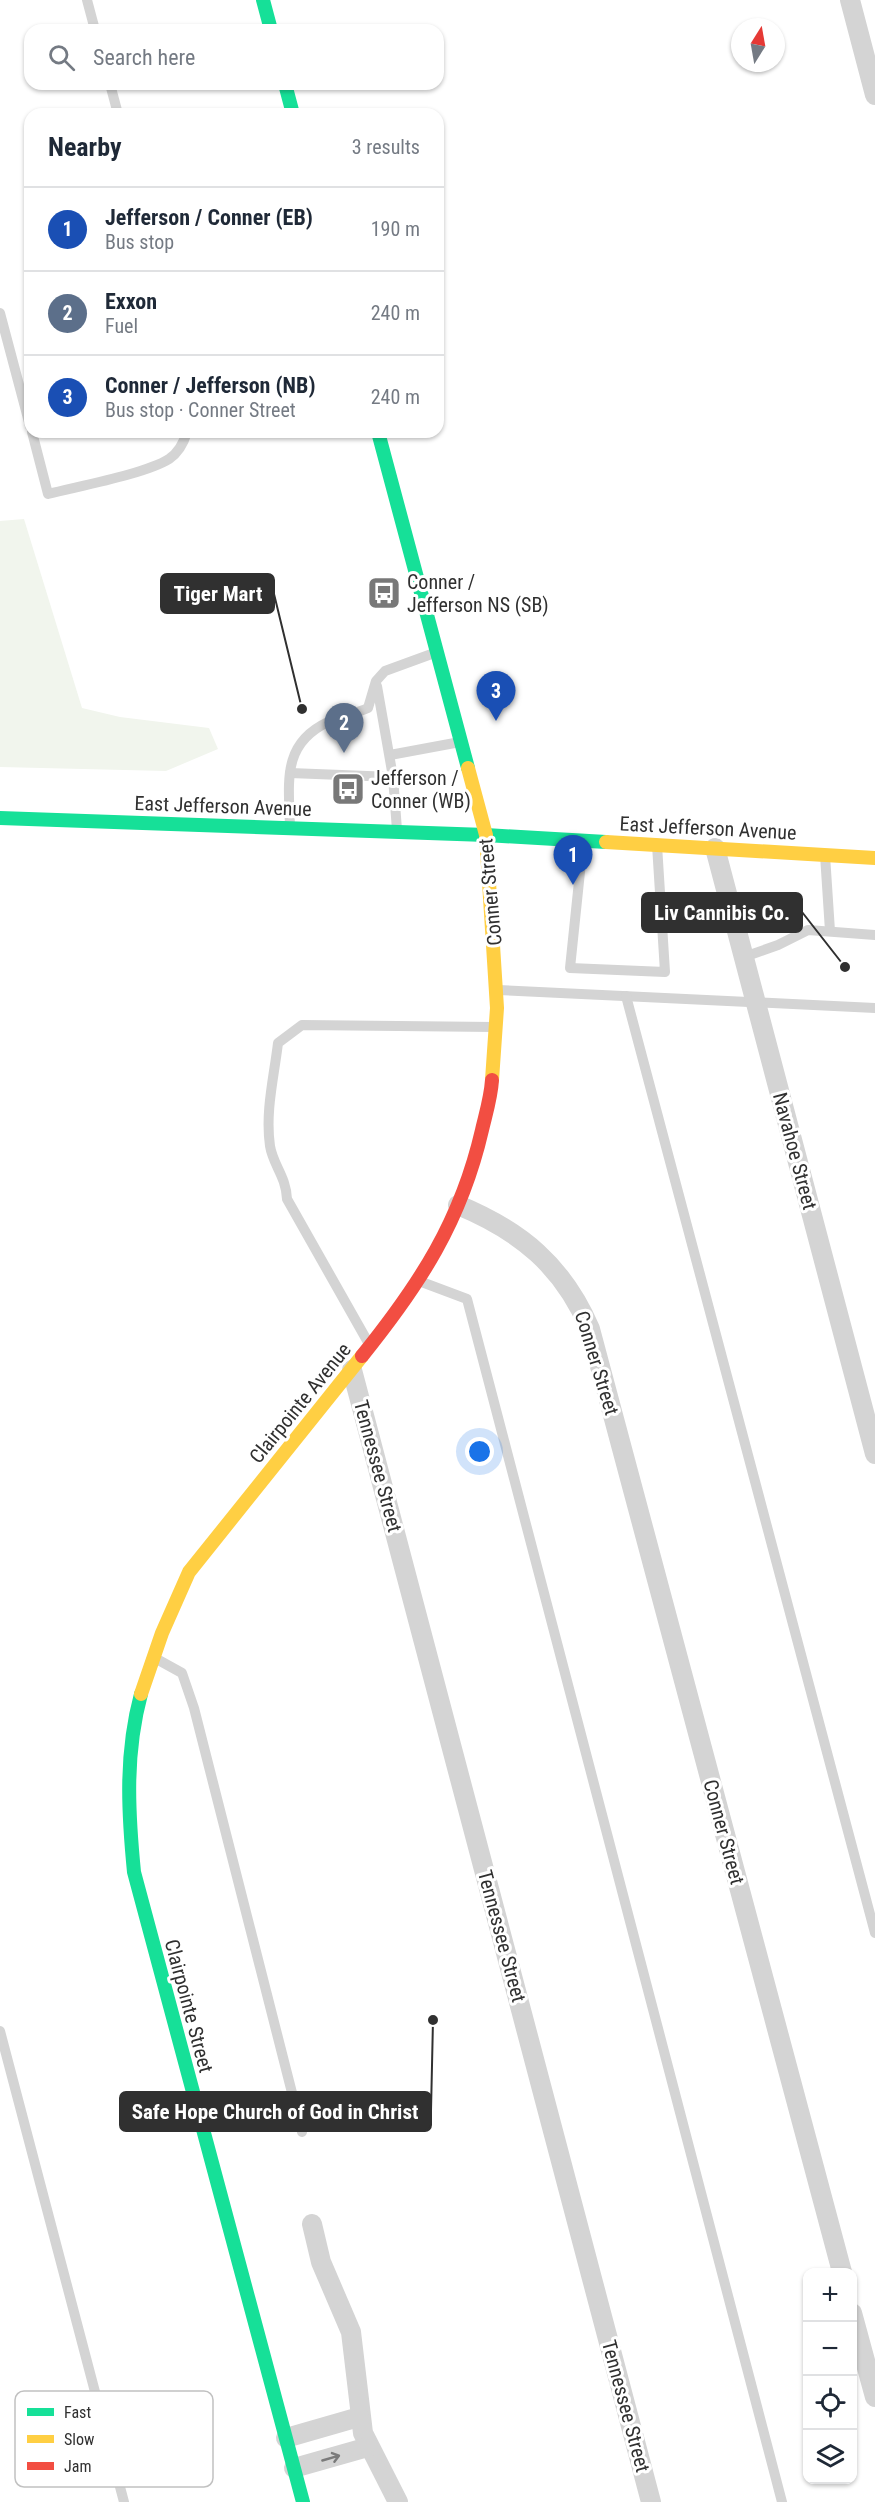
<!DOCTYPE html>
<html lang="en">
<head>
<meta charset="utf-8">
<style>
  :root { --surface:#fff; --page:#f6f6f7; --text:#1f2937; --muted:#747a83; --line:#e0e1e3; --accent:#ea580c }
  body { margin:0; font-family:"Roboto Condensed",sans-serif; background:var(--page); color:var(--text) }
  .controls { position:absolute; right:18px; bottom:18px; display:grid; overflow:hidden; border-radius:12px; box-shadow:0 2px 4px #0004 }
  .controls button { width:54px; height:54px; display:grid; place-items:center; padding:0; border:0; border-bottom:2px solid var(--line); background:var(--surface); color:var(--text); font:30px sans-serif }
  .compass { position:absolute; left:731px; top:18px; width:54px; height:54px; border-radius:50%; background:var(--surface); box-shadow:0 2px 4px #0004; rotate:11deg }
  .you { position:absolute; left:480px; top:1452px; width:21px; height:21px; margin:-15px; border:4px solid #fff; border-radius:50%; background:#1a73e8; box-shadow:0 0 0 9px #1a73e833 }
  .badge { display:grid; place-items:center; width:39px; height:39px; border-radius:50%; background:var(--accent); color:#fff; font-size:20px; font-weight:700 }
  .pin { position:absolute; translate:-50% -50px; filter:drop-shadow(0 2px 3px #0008) }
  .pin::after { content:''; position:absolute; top:32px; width:21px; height:18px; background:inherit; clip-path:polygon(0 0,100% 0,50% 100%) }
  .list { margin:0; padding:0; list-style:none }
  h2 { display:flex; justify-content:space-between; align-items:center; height:78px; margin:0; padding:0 24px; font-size:26px }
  h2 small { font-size:20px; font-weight:400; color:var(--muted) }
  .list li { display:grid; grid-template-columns:39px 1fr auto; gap:18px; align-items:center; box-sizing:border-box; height:84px; padding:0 24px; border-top:2px solid var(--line) }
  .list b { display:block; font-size:22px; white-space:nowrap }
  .list p { margin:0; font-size:20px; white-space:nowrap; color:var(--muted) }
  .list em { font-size:20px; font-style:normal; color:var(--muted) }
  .icon { flex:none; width:33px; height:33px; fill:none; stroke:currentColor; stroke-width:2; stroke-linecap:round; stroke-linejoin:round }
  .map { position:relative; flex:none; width:875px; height:2502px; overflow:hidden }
  .search { position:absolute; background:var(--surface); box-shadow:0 2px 4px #0004; left:24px; top:24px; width:420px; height:66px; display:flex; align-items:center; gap:15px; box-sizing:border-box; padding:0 21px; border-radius:18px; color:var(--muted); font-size:22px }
  .panel { position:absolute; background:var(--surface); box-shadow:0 2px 4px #0004; left:24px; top:108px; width:420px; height:330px; border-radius:18px }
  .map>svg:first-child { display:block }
  .green { fill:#f1f5ed }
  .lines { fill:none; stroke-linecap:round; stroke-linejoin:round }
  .lane { stroke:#d4d4d4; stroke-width:10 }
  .street { stroke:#d4d4d4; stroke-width:20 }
  .fast { stroke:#16e098; stroke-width:14 }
  .slow { stroke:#ffcf43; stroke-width:14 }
  .jam { stroke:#f24e42; stroke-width:14 }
  .oneway { stroke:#7a7a7a }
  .labels { text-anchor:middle; stroke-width:6; stroke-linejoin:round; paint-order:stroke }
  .poi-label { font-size:20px; fill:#303030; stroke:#fff; text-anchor:start }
  .street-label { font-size:20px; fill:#303030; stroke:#fff }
  .key { fill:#fff; stroke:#c1c1c1; stroke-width:1.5 }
  .key-label { font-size:16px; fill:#303030 }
  .leader { fill:none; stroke:#303030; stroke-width:2 }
  .callout-dot { fill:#303030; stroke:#fff; stroke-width:2 }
  .callout { fill:#303030; stroke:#303030; stroke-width:2 }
  .callout-label { font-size:21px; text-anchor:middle; font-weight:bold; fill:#fff }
</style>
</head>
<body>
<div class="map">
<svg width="875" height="2502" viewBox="0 0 875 2502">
  <rect width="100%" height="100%" fill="#fff"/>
  <path class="green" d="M24 519 82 708 120 717 209 728 218 749 166 771 0 767V521Z"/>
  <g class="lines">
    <g class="lane">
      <path d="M87 0 95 30"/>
      <path d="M110 84 118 114"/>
      <path d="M0 313 30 426"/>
      <path d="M32 432 48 494C79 486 145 474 169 459 178 453 184 442 187 432"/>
      <path d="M377 686 393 777"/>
      <path d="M390 755 460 742"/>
      <path d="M290 773 393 777 397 830"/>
      <path d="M290 828C289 783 281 744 328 722 340 716 355 714 368 708L376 681 385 671 437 652"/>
      <path d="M583 843 570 968 665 972 657 845"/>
      <path d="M825 855 830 931"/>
      <path d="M744 957 778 945 808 930 875 935"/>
      <path d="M498 990 875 1008"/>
      <path d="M626 996 875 1933"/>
      <path d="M419 1281 467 1299 782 2502"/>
      <path d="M369 1344 287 1199C286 1176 273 1165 270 1146 265 1112 274 1077 278 1043L302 1025 494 1027"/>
      <path d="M153 1657 182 1673 194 1708 302 2132"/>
      <path d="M0 2031 124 2502"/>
    </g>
    <g class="street">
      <path d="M850 0 875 95"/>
      <path d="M715 848 875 1454"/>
      <path d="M458 1205C521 1231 563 1266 590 1329L842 2272"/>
      <path d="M352 1370 651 2502"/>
      <path d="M312 2224 321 2262 351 2332 363 2433 398 2502"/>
      <path d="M852 2313 875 2397"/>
      <path d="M286 2438 359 2417"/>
      <path d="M294 2468 368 2447"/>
    </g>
    <g class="fast">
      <path d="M263 0 271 30"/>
      <path d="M285 84 293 114"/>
      <path d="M378 432 468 768"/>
      <path d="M0 818 486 835 606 842"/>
      <path d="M141 1694C125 1753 128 1811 134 1872L303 2502"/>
    </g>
    <g class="slow">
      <path d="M468 768 486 835 497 1008 492 1080"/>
      <path d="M606 842 875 858"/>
      <path d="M141 1694 162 1633 189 1572 362 1356"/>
    </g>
    <path class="jam" d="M362 1356C420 1284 461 1221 482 1130 486 1113 491 1097 492 1080"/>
  </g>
  <defs><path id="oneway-shaft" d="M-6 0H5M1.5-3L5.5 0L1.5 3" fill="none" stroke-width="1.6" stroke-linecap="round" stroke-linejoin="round" transform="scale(1.5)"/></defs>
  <use class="oneway" href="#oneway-shaft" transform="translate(331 2458) rotate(-16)"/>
  <defs>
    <g id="bus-square" transform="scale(1.725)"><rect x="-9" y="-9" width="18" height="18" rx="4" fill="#787878" stroke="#fff"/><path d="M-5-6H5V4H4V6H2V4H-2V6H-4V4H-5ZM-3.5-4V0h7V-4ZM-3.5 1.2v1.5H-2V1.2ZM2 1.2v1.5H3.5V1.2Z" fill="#fff"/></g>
  </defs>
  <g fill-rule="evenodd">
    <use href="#bus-square" x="384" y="593"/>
    <use href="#bus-square" x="348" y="789"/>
  </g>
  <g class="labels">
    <g class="poi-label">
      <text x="407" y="589">Conner /<tspan x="407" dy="23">Jefferson NS (SB)</tspan></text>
      <text x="371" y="785">Jefferson /<tspan x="371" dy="23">Conner (WB)</tspan></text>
    </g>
    <g class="street-label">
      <text transform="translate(223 806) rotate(2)" y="7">East Jefferson Avenue</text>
      <text transform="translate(708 828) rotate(3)" y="7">East Jefferson Avenue</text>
      <text transform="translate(490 892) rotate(-95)" y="7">Conner Street</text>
      <text transform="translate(795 1151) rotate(75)" y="7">Navahoe Street</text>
      <text transform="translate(597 1363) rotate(73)" y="7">Conner Street</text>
      <text transform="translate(300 1403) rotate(-51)" y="7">Clairpointe Avenue</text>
      <text transform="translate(378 1466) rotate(75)" y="7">Tennessee Street</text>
      <text transform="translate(724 1832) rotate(75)" y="7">Conner Street</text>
      <text transform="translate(502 1936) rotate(75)" y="7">Tennessee Street</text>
      <text transform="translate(189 2006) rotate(75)" y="7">Clairpointe Street</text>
      <text transform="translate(626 2406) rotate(75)" y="7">Tennessee Street</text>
    </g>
  </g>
  <rect x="15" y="2391" width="198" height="96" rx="9" class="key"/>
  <rect x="27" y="2408" width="27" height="8" fill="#16e098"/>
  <rect x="27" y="2435" width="27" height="8" fill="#ffcf43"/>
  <rect x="27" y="2462" width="27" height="8" fill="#f24e42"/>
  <g class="key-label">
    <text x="64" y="2418">Fast</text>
    <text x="64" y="2445">Slow</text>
    <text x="64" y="2472">Jam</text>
  </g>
  <path class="leader" d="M302 709L274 594M845 967L802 912M433 2020L431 2111"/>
  <g class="callout-dot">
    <circle cx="302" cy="709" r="6"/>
    <circle cx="845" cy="967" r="6"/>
    <circle cx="433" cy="2020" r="6"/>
  </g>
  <g class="callout">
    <rect x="161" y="574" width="113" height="39" rx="6"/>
    <rect x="642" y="893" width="160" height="39" rx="6"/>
    <rect x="120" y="2092" width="311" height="39" rx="6"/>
  </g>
  <g class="callout-label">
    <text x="218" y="601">Tiger Mart</text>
    <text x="722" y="920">Liv Cannibis Co.</text>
    <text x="275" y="2119">Safe Hope Church of God in Christ</text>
  </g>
</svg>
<div class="controls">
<button>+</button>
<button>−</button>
<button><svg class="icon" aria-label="locate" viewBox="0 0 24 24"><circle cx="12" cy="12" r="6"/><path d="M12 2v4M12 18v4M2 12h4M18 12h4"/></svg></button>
<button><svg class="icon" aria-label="layers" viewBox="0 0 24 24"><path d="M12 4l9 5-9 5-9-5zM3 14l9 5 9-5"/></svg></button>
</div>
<svg class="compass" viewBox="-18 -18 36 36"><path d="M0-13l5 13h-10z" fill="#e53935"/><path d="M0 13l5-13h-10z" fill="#747a83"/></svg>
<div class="you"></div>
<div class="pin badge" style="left:573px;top:885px;background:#1a4fb4">1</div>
<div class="pin badge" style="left:344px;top:753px;background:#5c6f8a">2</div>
<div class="pin badge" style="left:496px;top:721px;background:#1a4fb4">3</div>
<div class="search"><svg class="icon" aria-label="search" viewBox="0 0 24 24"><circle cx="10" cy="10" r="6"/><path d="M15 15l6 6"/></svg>Search here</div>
<section class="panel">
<h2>Nearby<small>3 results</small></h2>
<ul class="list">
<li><span class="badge" style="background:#1a4fb4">1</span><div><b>Jefferson / Conner (EB)</b><p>Bus stop</p></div><em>190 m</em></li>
<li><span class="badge" style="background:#5c6f8a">2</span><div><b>Exxon</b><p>Fuel</p></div><em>240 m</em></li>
<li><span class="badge" style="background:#1a4fb4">3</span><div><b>Conner / Jefferson (NB)</b><p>Bus stop · Conner Street</p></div><em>240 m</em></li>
</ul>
</section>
</div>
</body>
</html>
